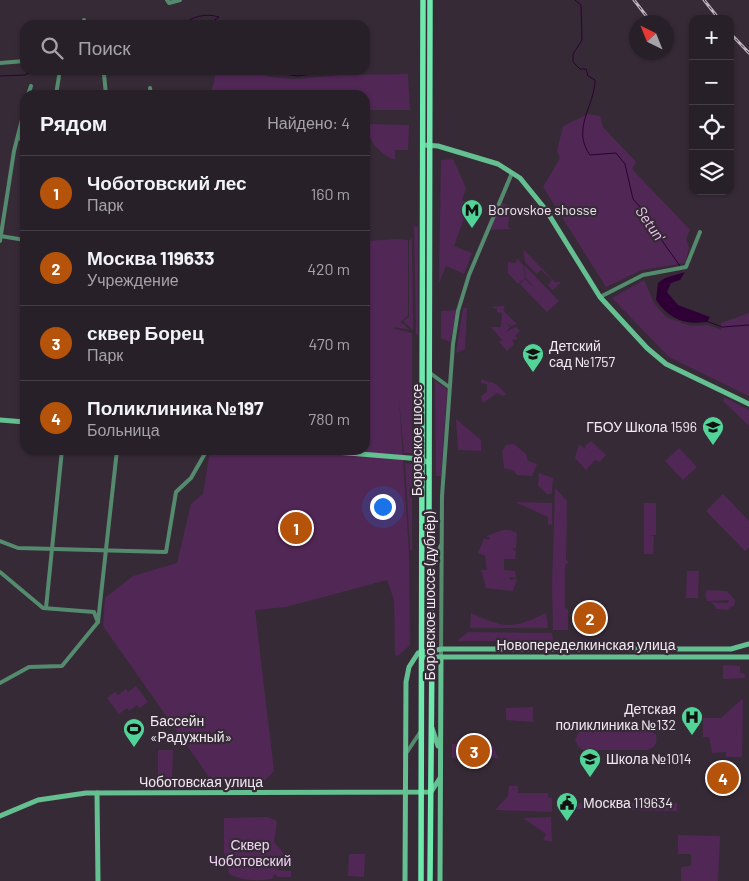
<!DOCTYPE html>
<html lang="ru">
<head>
<meta charset="utf-8">
<style>
  :root { --surface:#282029; --page:#342d35; --text:#f1f3f6; --muted:#a5a3a8; --line:#443e46; --accent:#b45309 }
  body { margin:0; font-family:Barlow,sans-serif; background:var(--page); color:var(--text) }
  .controls { position:absolute; right:15px; top:15px; display:grid; overflow:hidden; border-radius:10px; box-shadow:0 1px 4px #0004 }
  .controls button { width:45px; height:45px; display:grid; place-items:center; padding:0; border:0; border-bottom:1px solid var(--line); background:var(--surface); color:var(--text); font:25px sans-serif }
  .compass { position:absolute; left:629px; top:15px; width:45px; height:45px; border-radius:50%; background:var(--surface); box-shadow:0 1px 4px #0004; rotate:317deg }
  .you { position:absolute; left:382px; top:506px; width:18px; height:18px; margin:-12px; border:4px solid #fff; border-radius:50%; background:#1a73e8; box-shadow:0 0 0 8px #1a73e833 }
  .badge { display:grid; place-items:center; width:32px; height:32px; border-radius:50%; background:var(--accent); color:#fff; font-size:16px; font-weight:700 }
  .pin { position:absolute; translate:-50% -50%; border:2px solid #fff; box-shadow:0 1px 5px #0006 }
  .list { margin:0; padding:0; list-style:none }
  h2 { display:flex; justify-content:space-between; align-items:center; height:65px; margin:0; padding:0 20px; font-size:21px }
  h2 small { font-size:16px; font-weight:400; color:var(--muted) }
  .list li { display:grid; grid-template-columns:32px 1fr auto; gap:15px; align-items:center; box-sizing:border-box; height:75px; padding:0 20px; border-top:1px solid var(--line) }
  .list b { display:block; font-size:19px; white-space:nowrap }
  .list p { margin:0; font-size:16px; white-space:nowrap; color:var(--muted) }
  .list em { font-size:16px; font-style:normal; color:var(--muted) }
  .icon { flex:none; width:28px; height:28px; fill:none; stroke:currentColor; stroke-width:2; stroke-linecap:round; stroke-linejoin:round }
  .map { position:relative; flex:none; width:749px; height:881px; overflow:hidden }
  .search { position:absolute; background:var(--surface); box-shadow:0 1px 4px #0004; left:20px; top:20px; width:350px; height:55px; display:flex; align-items:center; gap:12px; box-sizing:border-box; padding:0 18px; border-radius:15px; color:var(--muted); font-size:19px }
  .panel { position:absolute; background:var(--surface); box-shadow:0 1px 4px #0004; left:20px; top:90px; width:350px; height:365px; border-radius:15px }
  .map>svg:first-child { display:block }
  .green { fill:#512756 }
  .water { fill:#2f0035 }
  .lines { fill:none; stroke-linecap:round; stroke-linejoin:round }
  .stream { stroke:#2f0035; stroke-width:1 }
  .street { stroke:#548b6e; stroke-width:4 }
  .secondary { stroke:#64bf91; stroke-width:5 }
  .primary { stroke:#6ee8ad; stroke-width:5.5 }
  .rail-casing { stroke:#c0b7c1; stroke-width:3 }
  .rail { stroke:#362a37; stroke-width:1; stroke-dasharray:4; stroke-linecap:butt }
  .labels { text-anchor:middle; stroke-width:4.5; stroke-linejoin:round; paint-order:stroke }
  .poi-label { font-size:14px; fill:#f2eaf3; stroke:#362a37; text-anchor:start }
  .street-label { font-size:14px; fill:#f2eaf3; stroke:#362a37 }
  .park-label { font-size:14px; fill:#f2d5f5; stroke:#362a37 }
  .water-label { font-size:15px; font-style:italic; fill:#f2c6f6; stroke:#362a37 }
</style>
</head>
<body>
<div class="map">
<svg width="749" height="881" viewBox="0 0 749 881">
  <rect width="100%" height="100%" fill="#362a37"/>
  <g class="green">
    <path d="M215 70H254L270 77 296 79 342 75 408 74 410 110H365V95H209L214 83Z"/>
    <path d="M588 114 600 116 603 127 636 162 632 169 690 230 686 239 689 248 685 263 642 270 606 287 543 187 560 158 557 151 563 126Z"/>
    <path d="M365 124 409 125 408 150H395V160C378 153 369 141 365 124Z"/>
    <path d="M453 159 466 188 462 200 469 204 454 246 472 253 464 274 446 266 439 283 441 160Z"/>
    <path d="M502 203 510 206 508 227 511 229 490 230Z"/>
    <path d="M414 226 418 227V335L416 334Z"/>
    <path d="M412 238 413 330 403 321 409 317V241Z"/>
    <path d="M398 239 408 240V316L398 324 401 322 410 330 394 327 395 329 412 333V453H404L399 398 409 553 410 645 398 656 395 655 394 600 387 580 286 607 255 610 274 771 265 780 218 781 209 777 103 626 105 598 133 576 177 563 191 504 203 494 210 450H365V241Z"/>
    <path d="M523 247 524 250 555 282H561L553 290 548 285 552 280 541 270 537 274 525 262Z"/>
    <path d="M518 259 523 265 525 278 518 284 508 273V262L515 263Z"/>
    <path d="M524 265 559 301 547 312 520 284 525 279 536 289 526 278Z"/>
    <path d="M644 280 654 303 666 317 691 326 708 325 721 330V323L749 313V396L669 357 612 298Z"/>
    <path d="M503 306 505 307 503 310 517 324 511 326 506 322 510 327 506 332 516 327 520 331 515 336 518 339 512 340 514 344 507 351 499 342 502 340 491 327H499L498 329 501 326 502 313 497 312V309L491 307Z"/>
    <path d="M463 308H467L465 349 456 353Z"/>
    <path d="M457 310 450 342 441 338V311Z"/>
    <path d="M481 379 489 382 488 385 490 382 496 384 506 394 503 396 497 393 483 403 481 396 487 392V384L481 383Z"/>
    <path d="M435 381 447 389 441 476H436Z"/>
    <path d="M724 397 749 410V426L723 401Z"/>
    <path d="M456 419 481 440V451L458 450Z"/>
    <path d="M591 441 606 455 600 462 595 460 586 470 575 458 579 444 585 449V446Z"/>
    <path d="M514 444 526 454 528 461 537 464 532 476 517 475 514 471 504 468 502 451 506 445Z"/>
    <path d="M679 448 697 467 683 480 665 461Z"/>
    <path d="M405 463 412 464V550H410Z"/>
    <path d="M539 473 553 478 552 494H547L538 486Z"/>
    <path d="M555 488 567 501 566 560 569 562 565 565V608L568 609V630H553L552 588Z"/>
    <path d="M723 494 749 521V547L745 551 706 511Z"/>
    <path d="M515 502 552 503V524L548 525V517Z"/>
    <path d="M644 503H656V535H649L654 536 653 554H644Z"/>
    <path d="M503 530H510L517 533 516 549 511 548 516 551 515 559H504V570L515 571 516 578 509 577 510 580 517 579 513 591 486 588 481 570H487L485 556 478 553 484 538 488 540 490 538 486 536Z"/>
    <path d="M687 571H699L698 598H686Z"/>
    <path d="M707 590 727 591 735 600 734 605 727 610 717 609 711 602 728 603 729 600 707 601 705 595Z"/>
    <path d="M471 613C505 628 511 630 546 613L548 628H470Z"/>
    <path d="M468 632 552 633 553 641H457Z"/>
    <path d="M723 665 740 666V673L745 674V678L723 679Z"/>
    <path d="M136 686 148 702 140 708 137 705 129 711 127 708 119 714 107 698 115 692 118 695 126 689 128 692Z"/>
    <path d="M741 700H743L742 757H726V752L712 753 709 737H703V718H721Z"/>
    <path d="M533 707V722L506 720V708Z"/>
    <path d="M586 729H649L656 735C658 743 654 749 646 750H583L578 746 575 740 579 732Z"/>
    <path d="M452 744 493 745 498 758H452Z"/>
    <path d="M158 750H173L172 778 158 777Z"/>
    <path d="M509 786H518V793H548V797L552 798V812L495 810 508 796Z"/>
    <path d="M567 803H677V811L564 809Z"/>
    <path d="M267 817 277 821 274 842 284 854 277 870 291 871V877H278L275 874 272 879C257 881 243 881 229 874L224 852V818Z"/>
    <path d="M551 817 552 842 543 840 546 834 523 818Z"/>
    <path d="M678 835 720 836 718 881H681V867L691 866V854H678Z"/>
    <path d="M349 854H365L364 877 348 876Z"/>
  </g>
  <path class="water" d="M685 272 680 280 671 283 667 292 678 305 710 317 707 322C684 325 669 319 656 300L658 283 665 278Z"/>
  <g class="lines">
    <g class="stream">
      <path d="M575 0 581 5 582 40 573 54V62L580 69H586L588 76 595 80C595 105 571 129 590 155L616 153 625 164 633 199 647 215 658 235 680 266"/>
      <path d="M183 25C191 16 207 13 219 17L208 25"/>
      <path d="M148 70H149"/>
      <path d="M259 70 297 76 342 70"/>
      <path d="M0 76 25 75 34 70"/>
      <path d="M706 321 722 327 749 325"/>
    </g>
    <g class="street">
      <path d="M167 0 169 3 180 0"/>
      <path d="M84 25V20"/>
      <path d="M0 63 25 61"/>
      <path d="M104 74 106 95"/>
      <path d="M150 88 151 95"/>
      <path d="M28 95 31 86"/>
      <path d="M56 95 59 76"/>
      <path d="M18 138 25 140"/>
      <path d="M0 236 25 240"/>
      <path d="M0 241 14 151 25 108"/>
      <path d="M600 297 643 275 686 267 700 232"/>
      <path d="M430 373 449 387"/>
      <path d="M0 541 18 548 166 552 176 492 191 478 207 450"/>
      <path d="M432 564 441 545"/>
      <path d="M0 572 43 608 94 612 97 620"/>
      <path d="M46 608 62 450"/>
      <path d="M98 622 117 450"/>
      <path d="M441 657 442 496 453 344 458 311 469 275 512 173"/>
      <path d="M0 683 29 667 62 666 98 622"/>
      <path d="M407 752 421 731"/>
    </g>
    <g class="secondary">
      <path d="M423 145 438 146 498 164 520 178 546 210 600 297 647 348 666 364 749 404"/>
      <path d="M0 420 25 422"/>
      <path d="M312 450 421 459 429 463"/>
      <path d="M422 657H749"/>
      <path d="M432 728 438 746"/>
      <path d="M97 793 98 881"/>
      <path d="M0 816 38 800 86 793 431 792 440 778"/>
      <path d="M405 881 406 682 409 667 418 653 442 649H731L749 644"/>
      <path d="M440 881 441 657"/>
    </g>
    <g class="primary">
      <path d="M430 0 429 512 432 650 430 881"/>
      <path d="M421 881 423 0"/>
    </g>
    <g class="rail-casing">
      <g id="rail">
        <path d="M634 0 651 22"/>
        <path d="M704 0 719 19"/>
        <path d="M730 33 749 53"/>
        <path d="M666 39 671 44"/>
      </g>
    </g>
    <use href="#rail" class="rail"/>
  </g>
  <defs>
    <g id="metro-pin" transform="scale(1.125)"><path d="M0 17L-7.5 6A9.5 9.5 0 1 1 7.5 6Z" fill="#52d397" stroke="#362a37"/><path d="M-5.5 5V-5H-3L0 0L3-5H5.5V5H3V-.5L0 4L-3-.5V5Z" fill="#111"/></g>
    <g id="school-pin" transform="scale(1.125)"><path d="M0 17L-7.5 6A9.5 9.5 0 1 1 7.5 6Z" fill="#52d397" stroke="#362a37"/><path d="M0-5L7-2L0 1L-7-2ZM-4 1L0 2.5L4 1V4Q0 6-4 4Z" fill="#111"/></g>
    <g id="hospital-pin" transform="scale(1.125)"><path d="M0 17L-7.5 6A9.5 9.5 0 1 1 7.5 6Z" fill="#52d397" stroke="#362a37"/><path d="M-5-5h3v3.5h4V-5h3V5h-3V1.5h-4V5h-3Z" fill="#111"/></g>
    <g id="stadium-pin" transform="scale(1.125)"><path d="M0 17L-7.5 6A9.5 9.5 0 1 1 7.5 6Z" fill="#52d397" stroke="#362a37"/><path d="M0-5a6.5 5 0 1 0 0 10a6.5 5 0 1 0 0-10ZM-3.5-1.8h7v3.6h-7Z" fill="#111"/></g>
    <g id="civic-pin" transform="scale(1.125)"><path d="M0 17L-7.5 6A9.5 9.5 0 1 1 7.5 6Z" fill="#52d397" stroke="#362a37"/><path d="M-.6-6.5H3V-4.5H.6V-3L4-1V1h2V6H-6V1h2V-1L-.6-3ZM-1.2 2.5V6h2.4V2.5Z" fill="#111"/></g>
  </defs>
  <g fill-rule="evenodd">
    <use href="#metro-pin" x="472" y="210"/>
    <use href="#school-pin" x="533" y="354"/>
    <use href="#school-pin" x="713" y="427"/>
    <use href="#hospital-pin" x="692" y="717"/>
    <use href="#stadium-pin" x="134" y="729"/>
    <use href="#school-pin" x="590" y="759"/>
    <use href="#civic-pin" x="567" y="803"/>
  </g>
  <g class="labels">
    <g class="poi-label">
      <text x="488" y="215">Borovskoe shosse</text>
      <text x="549" y="351">Детский<tspan x="549" dy="16">сад №1757</tspan></text>
      <text x="697" y="432" text-anchor="end">ГБОУ Школа 1596</text>
      <text x="676" y="714" text-anchor="end">Детская<tspan x="676" dy="16">поликлиника №132</tspan></text>
      <text x="150" y="726">Бассейн<tspan x="150" dy="16">«Радужный»</tspan></text>
      <text x="606" y="764">Школа №1014</text>
      <text x="583" y="808">Москва 119634</text>
    </g>
    <g class="street-label">
      <text transform="translate(417 440) rotate(-90)" y="5">Боровское шоссе</text>
      <text transform="translate(430 596) rotate(-90)" y="5">Боровское шоссе (дублёр)</text>
      <text x="586" y="650">Новопеределкинская улица</text>
      <text x="201" y="787">Чоботовская улица</text>
    </g>
    <g class="park-label">
      <text x="250" y="850">Сквер<tspan x="250" dy="16">Чоботовский</tspan></text>
    </g>
    <g class="water-label">
      <text transform="translate(650 224) rotate(55)" y="5">Setun'</text>
    </g>
  </g>
</svg>
<div class="controls">
<button>+</button>
<button>−</button>
<button><svg class="icon" aria-label="locate" viewBox="0 0 24 24"><circle cx="12" cy="12" r="6"/><path d="M12 2v4M12 18v4M2 12h4M18 12h4"/></svg></button>
<button><svg class="icon" aria-label="layers" viewBox="0 0 24 24"><path d="M12 4l9 5-9 5-9-5zM3 14l9 5 9-5"/></svg></button>
</div>
<svg class="compass" viewBox="-18 -18 36 36"><path d="M0-13l5 13h-10z" fill="#e53935"/><path d="M0 13l5-13h-10z" fill="#a5a3a8"/></svg>
<div class="you"></div>
<div class="pin badge" style="left:296px;top:528px">1</div>
<div class="pin badge" style="left:590px;top:618px">2</div>
<div class="pin badge" style="left:474px;top:751px">3</div>
<div class="pin badge" style="left:723px;top:778px">4</div>
<div class="search"><svg class="icon" aria-label="search" viewBox="0 0 24 24"><circle cx="10" cy="10" r="6"/><path d="M15 15l6 6"/></svg>Поиск</div>
<section class="panel">
<h2>Рядом<small>Найдено: 4</small></h2>
<ul class="list">
<li><span class="badge">1</span><div><b>Чоботовский лес</b><p>Парк</p></div><em>160 m</em></li>
<li><span class="badge">2</span><div><b>Москва 119633</b><p>Учреждение</p></div><em>420 m</em></li>
<li><span class="badge">3</span><div><b>сквер Борец</b><p>Парк</p></div><em>470 m</em></li>
<li><span class="badge">4</span><div><b>Поликлиника №197</b><p>Больница</p></div><em>780 m</em></li>
</ul>
</section>
</div>
</body>
</html>
